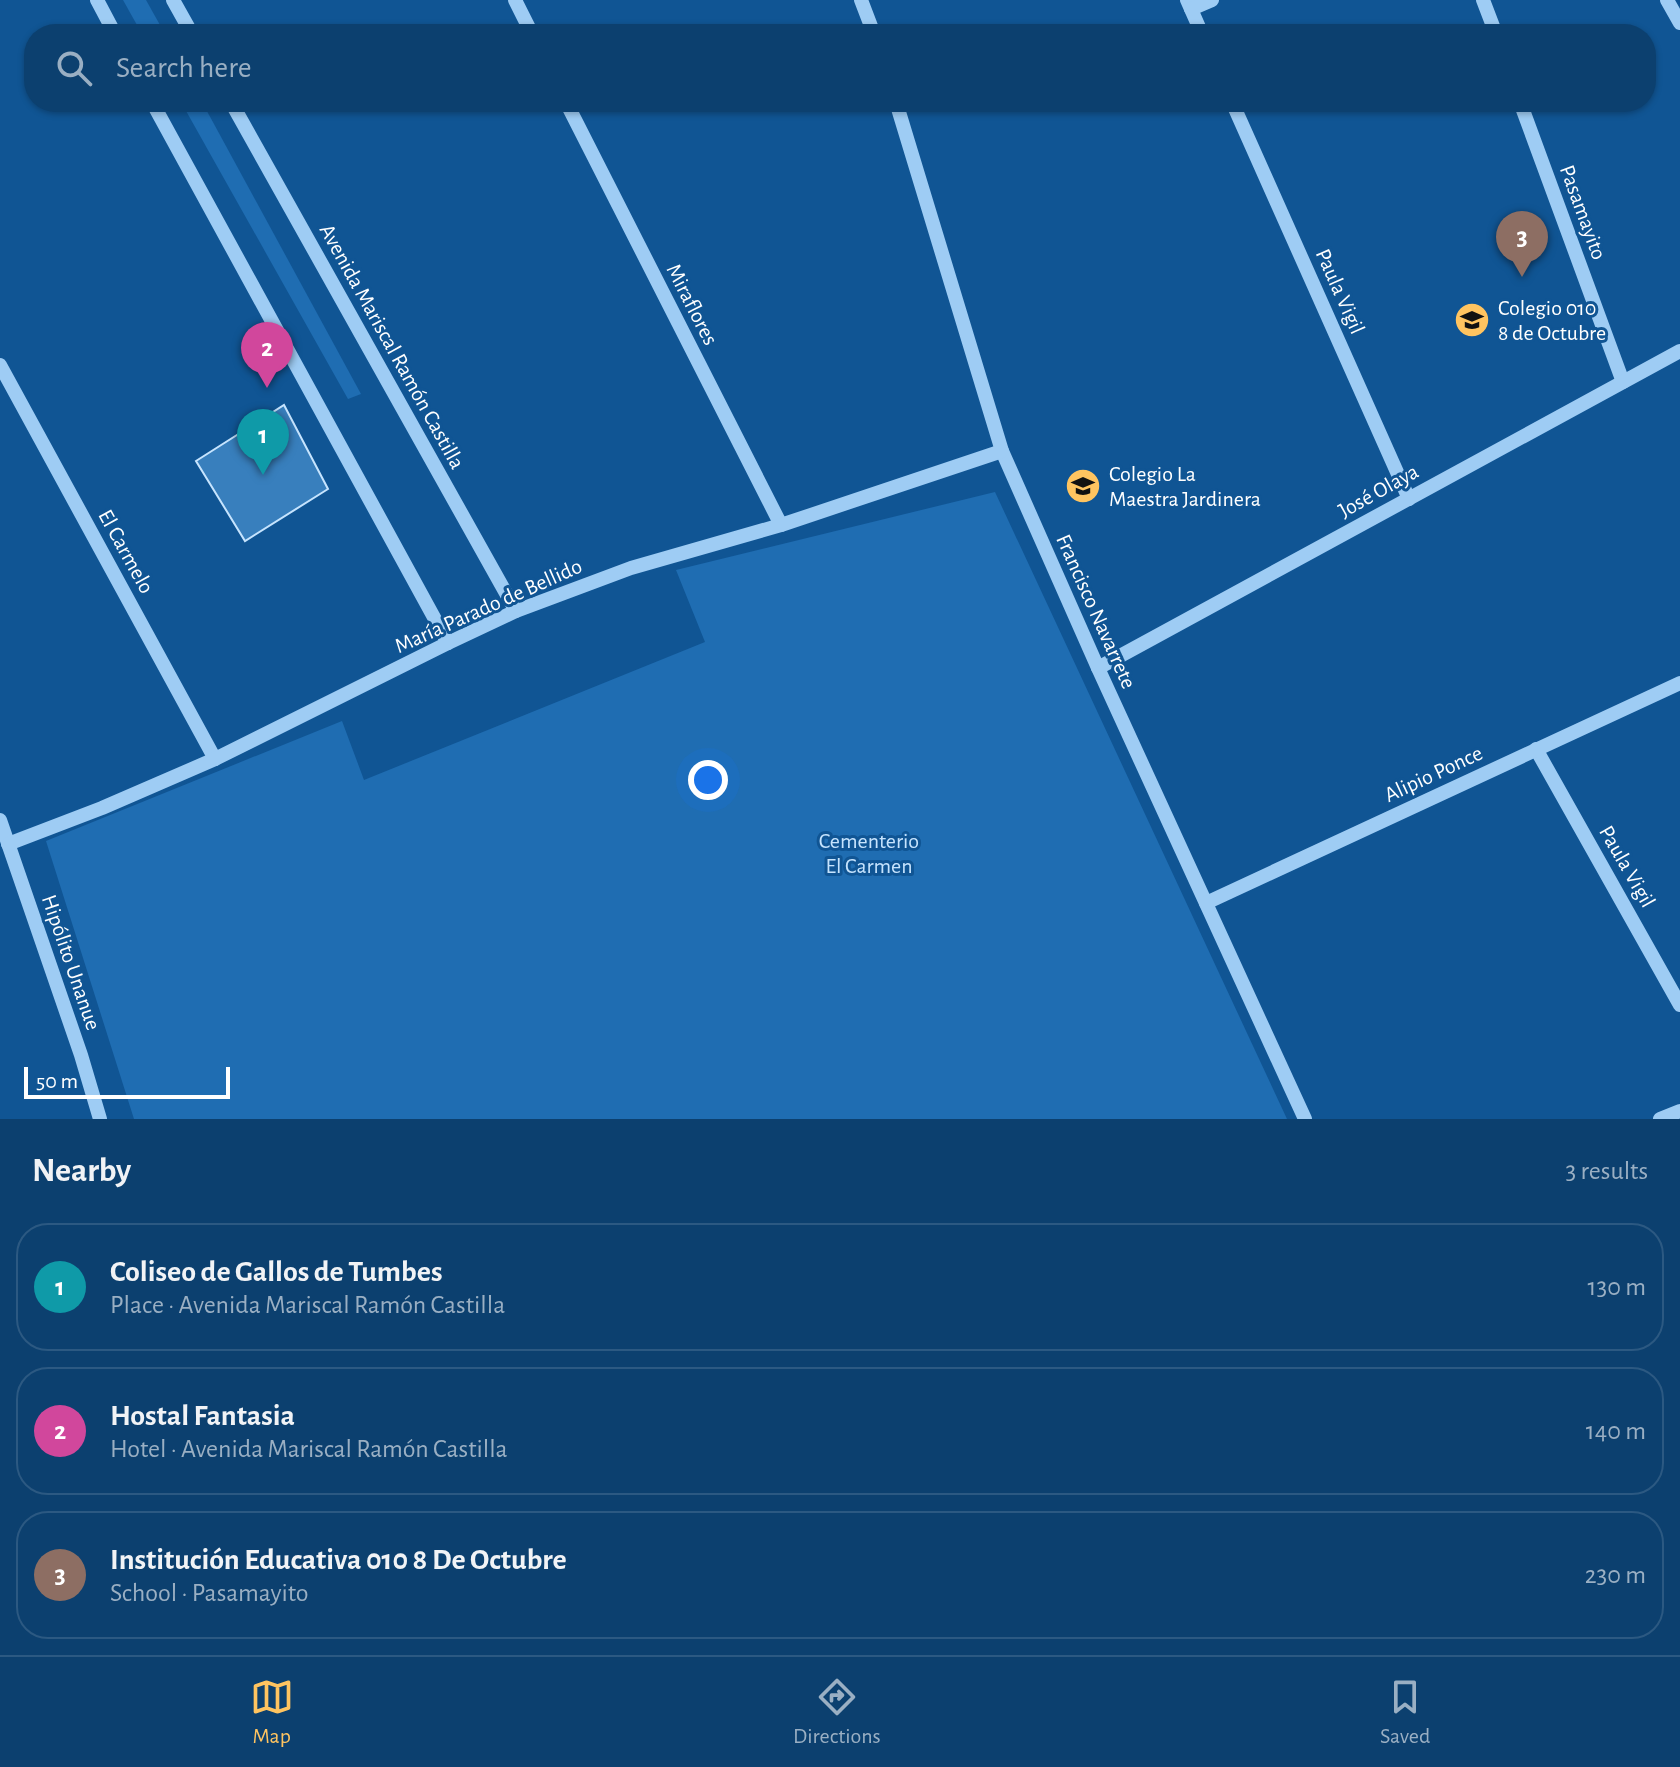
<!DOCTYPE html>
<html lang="en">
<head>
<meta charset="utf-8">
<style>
  :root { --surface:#0c406f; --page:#1a4b77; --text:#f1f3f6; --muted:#9aafc3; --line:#2c5982; --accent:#ffc460 }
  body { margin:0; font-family:"Alegreya Sans",sans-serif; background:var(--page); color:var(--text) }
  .scale { position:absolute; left:24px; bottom:20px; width:206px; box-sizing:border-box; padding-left:8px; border:4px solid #fff; border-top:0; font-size:22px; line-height:28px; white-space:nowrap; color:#fff; -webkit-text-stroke:6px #105594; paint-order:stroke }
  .you { position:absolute; left:708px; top:780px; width:28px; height:28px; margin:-20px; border:6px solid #fff; border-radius:50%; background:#1a73e8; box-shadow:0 0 0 12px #1a73e833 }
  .badge { display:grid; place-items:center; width:52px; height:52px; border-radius:50%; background:var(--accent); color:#fff; font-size:26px; font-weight:700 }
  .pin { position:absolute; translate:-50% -66px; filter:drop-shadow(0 2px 4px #0008) }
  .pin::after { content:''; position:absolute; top:42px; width:28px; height:24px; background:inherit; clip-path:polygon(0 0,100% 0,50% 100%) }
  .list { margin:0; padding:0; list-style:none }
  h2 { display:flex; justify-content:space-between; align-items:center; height:104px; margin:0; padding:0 32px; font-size:34px }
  h2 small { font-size:26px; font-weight:400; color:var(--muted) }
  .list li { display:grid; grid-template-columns:52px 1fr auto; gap:24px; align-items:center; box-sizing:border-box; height:128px; margin:0 16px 16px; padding:0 16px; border:2px solid var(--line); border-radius:32px }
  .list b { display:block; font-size:30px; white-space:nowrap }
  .list p { margin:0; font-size:26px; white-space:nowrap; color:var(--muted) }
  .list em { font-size:26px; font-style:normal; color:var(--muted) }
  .icon { flex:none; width:44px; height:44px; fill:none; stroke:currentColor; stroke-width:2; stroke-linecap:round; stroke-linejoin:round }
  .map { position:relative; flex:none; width:1680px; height:1119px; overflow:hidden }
  .search { position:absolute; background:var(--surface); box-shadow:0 2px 6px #0004; left:24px; right:24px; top:24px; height:88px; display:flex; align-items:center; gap:20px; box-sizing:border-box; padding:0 28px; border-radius:32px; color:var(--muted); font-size:30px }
  .sheet { height:536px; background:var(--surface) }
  nav { display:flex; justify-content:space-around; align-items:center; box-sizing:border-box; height:112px; border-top:2px solid var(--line); background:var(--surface); font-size:22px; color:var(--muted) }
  nav a { display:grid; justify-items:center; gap:4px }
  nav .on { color:var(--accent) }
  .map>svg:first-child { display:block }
  .green { fill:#1f6db2 }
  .building { fill:#387fbd; stroke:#c6e4fe; stroke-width:2 }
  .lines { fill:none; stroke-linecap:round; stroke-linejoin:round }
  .minor { stroke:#9eccf4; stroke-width:14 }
  .labels { text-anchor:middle; stroke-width:6; stroke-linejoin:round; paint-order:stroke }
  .street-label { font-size:22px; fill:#fff; stroke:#105594 }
  .poi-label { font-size:22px; fill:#fff; stroke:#105594; text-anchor:start }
  .park-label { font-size:22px; fill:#c6e4fe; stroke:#105594 }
</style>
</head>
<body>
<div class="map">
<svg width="1680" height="1119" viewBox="0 0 1680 1119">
  <rect width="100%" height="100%" fill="#105594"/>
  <g class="green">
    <path d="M123 0H146L165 34H142Z"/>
    <path d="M181 102H202L361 394 348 399Z"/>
    <path d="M995 492 1287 1119H134L46 841 342 721 364 780 705 642 676 570Z"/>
  </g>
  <path class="building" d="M284 405 328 489 245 541 196 461Z"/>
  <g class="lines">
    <g class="minor">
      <path d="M97 0 115 34"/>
      <path d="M173 0 192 34"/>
      <path d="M515 0 532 34"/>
      <path d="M861 0 874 34"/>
      <path d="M1187 0 1202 34"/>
      <path d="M1483 0 1496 34"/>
      <path d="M1667 0 1680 23"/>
      <path d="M1191 9 1212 0"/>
      <path d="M152 102 448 643"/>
      <path d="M231 102 516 611"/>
      <path d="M566 102 781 525"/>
      <path d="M896 102 1002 451 1098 668 1305 1119"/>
      <path d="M1232 102 1409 499"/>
      <path d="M1520 102 1623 382"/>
      <path d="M0 365 215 759"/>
      <path d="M1098 668 1680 351"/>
      <path d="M1536 749 1680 1005"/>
      <path d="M0 820 81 1055 100 1119"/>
      <path d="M8 844 102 808 215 759 448 643 516 611 631 568 781 525 1002 451"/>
      <path d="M1206 903 1680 683"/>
      <path d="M1660 1119 1680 1111"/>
    </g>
  </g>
  <defs>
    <g id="school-disc" transform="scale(1.8)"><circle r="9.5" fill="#ffc460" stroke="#105594"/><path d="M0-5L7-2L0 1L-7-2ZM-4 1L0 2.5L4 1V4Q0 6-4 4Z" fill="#111"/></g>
  </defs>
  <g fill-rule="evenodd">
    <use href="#school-disc" x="1472" y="320"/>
    <use href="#school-disc" x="1083" y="486"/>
  </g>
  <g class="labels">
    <g class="street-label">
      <text transform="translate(1584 212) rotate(70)" y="8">Pasamayito</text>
      <text transform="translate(1341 291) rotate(66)" y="8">Paula Vigil</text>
      <text transform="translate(693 304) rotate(63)" y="8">Miraflores</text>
      <text transform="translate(393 346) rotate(61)" y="8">Avenida Mariscal Ramón Castilla</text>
      <text transform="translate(1378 490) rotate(-29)" y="8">José Olaya</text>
      <text transform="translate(127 551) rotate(61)" y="8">El Carmelo</text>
      <text transform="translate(488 605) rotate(-24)" y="8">María Parado de Bellido</text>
      <text transform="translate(1097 611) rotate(66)" y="8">Francisco Navarrete</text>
      <text transform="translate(1433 773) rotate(-25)" y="8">Alipio Ponce</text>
      <text transform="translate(1628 866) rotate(60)" y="8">Paula Vigil</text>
      <text transform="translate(72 962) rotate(71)" y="8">Hipólito Unanue</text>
    </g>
    <g class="poi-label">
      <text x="1498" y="315">Colegio 010<tspan x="1498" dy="25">8 de Octubre</tspan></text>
      <text x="1109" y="481">Colegio La<tspan x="1109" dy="25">Maestra Jardinera</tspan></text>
    </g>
    <g class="park-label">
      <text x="869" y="848">Cementerio<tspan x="869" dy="25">El Carmen</tspan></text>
    </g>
  </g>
</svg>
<div class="scale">50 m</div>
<div class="you"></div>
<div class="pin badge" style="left:263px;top:475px;background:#0f9aa8">1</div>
<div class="pin badge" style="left:267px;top:388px;background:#d1479c">2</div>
<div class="pin badge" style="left:1522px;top:277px;background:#8d6e63">3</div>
<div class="search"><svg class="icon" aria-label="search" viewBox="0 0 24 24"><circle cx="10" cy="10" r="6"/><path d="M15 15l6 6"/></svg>Search here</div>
</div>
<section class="sheet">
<h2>Nearby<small>3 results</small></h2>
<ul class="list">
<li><span class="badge" style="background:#0f9aa8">1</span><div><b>Coliseo de Gallos de Tumbes</b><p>Place · Avenida Mariscal Ramón Castilla</p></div><em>130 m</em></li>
<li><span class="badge" style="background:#d1479c">2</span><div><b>Hostal Fantasia</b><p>Hotel · Avenida Mariscal Ramón Castilla</p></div><em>140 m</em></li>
<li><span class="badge" style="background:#8d6e63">3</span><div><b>Institución Educativa 010 8 De Octubre</b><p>School · Pasamayito</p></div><em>230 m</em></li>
</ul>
</section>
<nav>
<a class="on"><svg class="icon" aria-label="map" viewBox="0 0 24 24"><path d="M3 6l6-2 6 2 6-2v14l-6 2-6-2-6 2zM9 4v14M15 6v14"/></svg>Map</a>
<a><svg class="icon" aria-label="directions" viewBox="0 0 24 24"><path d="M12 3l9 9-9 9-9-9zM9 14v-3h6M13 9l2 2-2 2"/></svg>Directions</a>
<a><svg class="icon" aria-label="saved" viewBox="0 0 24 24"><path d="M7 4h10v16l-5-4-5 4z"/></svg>Saved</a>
</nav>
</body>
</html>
